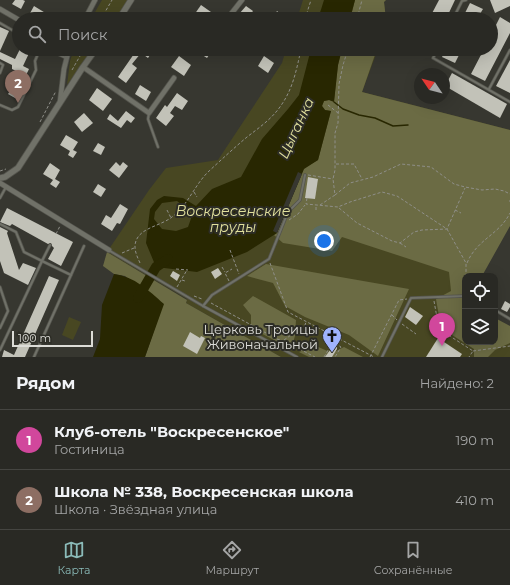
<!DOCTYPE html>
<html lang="ru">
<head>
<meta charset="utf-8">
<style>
  :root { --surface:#292924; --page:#353531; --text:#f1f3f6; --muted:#a5a6a6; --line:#454541; --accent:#8bbbb9 }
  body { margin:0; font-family:Montserrat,sans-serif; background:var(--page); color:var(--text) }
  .controls { position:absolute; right:12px; bottom:12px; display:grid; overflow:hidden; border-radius:8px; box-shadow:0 4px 16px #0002 }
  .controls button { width:36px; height:36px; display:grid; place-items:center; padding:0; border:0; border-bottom:1px solid var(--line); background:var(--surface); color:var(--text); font:20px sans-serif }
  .compass { position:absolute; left:414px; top:68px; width:36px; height:36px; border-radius:50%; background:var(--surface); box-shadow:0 4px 16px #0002; rotate:305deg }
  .scale { position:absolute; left:12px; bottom:10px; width:81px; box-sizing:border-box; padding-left:4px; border:2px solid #dcdcd7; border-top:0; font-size:11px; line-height:14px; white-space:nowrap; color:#dcdcd7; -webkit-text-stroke:3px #2d2d26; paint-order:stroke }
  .you { position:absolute; left:324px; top:241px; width:14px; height:14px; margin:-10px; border:3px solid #fff; border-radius:50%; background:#1a73e8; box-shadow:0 0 0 6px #1a73e833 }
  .badge { display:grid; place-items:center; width:26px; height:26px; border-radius:50%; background:var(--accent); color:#fff; font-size:13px; font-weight:700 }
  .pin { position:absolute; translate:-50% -33px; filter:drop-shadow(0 1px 2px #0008) }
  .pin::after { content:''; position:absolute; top:21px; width:14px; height:12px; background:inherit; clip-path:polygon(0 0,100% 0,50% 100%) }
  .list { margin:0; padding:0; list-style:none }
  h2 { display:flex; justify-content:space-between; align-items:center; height:52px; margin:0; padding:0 16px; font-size:17px }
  h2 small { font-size:13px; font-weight:400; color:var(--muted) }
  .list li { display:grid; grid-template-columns:26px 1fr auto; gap:12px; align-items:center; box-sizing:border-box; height:60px; padding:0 16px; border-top:1px solid var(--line) }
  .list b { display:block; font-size:15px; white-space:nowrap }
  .list p { margin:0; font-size:13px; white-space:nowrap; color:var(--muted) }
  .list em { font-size:13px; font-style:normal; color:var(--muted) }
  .icon { flex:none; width:22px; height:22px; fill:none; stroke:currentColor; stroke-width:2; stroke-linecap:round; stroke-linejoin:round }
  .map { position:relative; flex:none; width:510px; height:357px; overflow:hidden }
  .search { position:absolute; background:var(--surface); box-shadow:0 4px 16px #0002; left:12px; right:12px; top:12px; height:44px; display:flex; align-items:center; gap:10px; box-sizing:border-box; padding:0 14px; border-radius:22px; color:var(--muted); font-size:15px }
  .sheet { height:172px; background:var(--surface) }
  nav { display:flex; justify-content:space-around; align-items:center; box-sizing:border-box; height:56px; border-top:1px solid var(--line); background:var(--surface); font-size:11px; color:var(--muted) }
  nav a { display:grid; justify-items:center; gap:2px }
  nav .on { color:var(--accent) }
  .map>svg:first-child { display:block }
  .green { fill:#484722 }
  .forest { fill:#6b6b44 }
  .water { fill:#282701; fill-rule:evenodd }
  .pier { fill:#373730 }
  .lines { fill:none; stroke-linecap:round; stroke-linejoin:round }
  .stream { stroke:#282701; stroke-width:1.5 }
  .river { stroke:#282701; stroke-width:10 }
  .building { fill:#c2c2b8 }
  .service-casing { stroke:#54544d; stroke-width:3.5 }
  .minor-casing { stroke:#54544d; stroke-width:6 }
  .tertiary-casing { stroke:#54544d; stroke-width:7 }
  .path { stroke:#8f8f89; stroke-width:1; stroke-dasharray:3 2; stroke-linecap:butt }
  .service { stroke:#707168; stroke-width:2 }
  .minor { stroke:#707168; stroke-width:4.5 }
  .tertiary { stroke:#707168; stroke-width:5.5 }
  .labels { text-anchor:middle; stroke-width:4; stroke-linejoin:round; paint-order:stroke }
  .poi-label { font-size:13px; fill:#dcdcd7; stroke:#2d2d26; text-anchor:end }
  .water-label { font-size:14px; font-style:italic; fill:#e1e09d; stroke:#2d2d26 }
</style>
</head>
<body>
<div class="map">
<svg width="510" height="357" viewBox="0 0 510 357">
  <rect width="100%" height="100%" fill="#373730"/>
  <g class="green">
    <path d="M102 0H129L116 19H91Z"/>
    <path d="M303 0H386L384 2 386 19H297Z"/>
    <path d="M74 49H93L67 85 70 61Z"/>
    <path d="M286 49H378L362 92 510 130V226L465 276V342H495L510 326V357H281L186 303 187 299 107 252 149 190 166 168 218 160 282 63Z"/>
    <path d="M69 317 81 322 73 340 62 335Z"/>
  </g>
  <g class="forest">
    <path d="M355 0H386L384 2 386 19H350Z"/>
    <path d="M342 49H377L362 92 510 130V226L482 276H465V342H495V318L510 326V343L495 350 488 357H474V349L441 328 436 299 451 291 449 272 342 237 332 251 283 243 274 235 277 233 304 168 318 160 331 111 325 110 322 106 324 101 329 100 334 101 338 65Z"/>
    <path d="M107 252 187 300 186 303 281 357H145L163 304 125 276 114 274 103 266Z"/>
    <path d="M266 264 409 289 378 356 349 335 305 317 285 306 273 283 247 276Z"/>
    <path d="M253 296 296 320 295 336 291 349 251 328V315L243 305Z"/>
    <path d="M316 346 332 353 344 347 363 357H309L299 352Z"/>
  </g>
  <g class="water">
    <path d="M324 0H355L350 19H318Z"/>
    <path d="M311 49H342L338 65 334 102 329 100 324 101 322 106 325 110 331 111 318 160 304 169 277 233 247 252 197 272 156 267 146 243 150 209 157 200 164 196 183 198 196 206 212 189 241 177 262 139 288 109 299 95ZM177 201 193 213 188 227 176 231 162 229 154 219 155 212 162 203Z"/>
    <path d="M114 274C135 277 148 290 164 304L145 357H93L100 339 102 305Z"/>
  </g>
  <path class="pier" d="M298 172 302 174 277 233 273 231Z"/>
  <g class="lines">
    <path class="stream" d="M334 102 343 109 359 115 375 118 393 126 408 125"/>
    <path class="river" d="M138 298 156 267 168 259"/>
  </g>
  <g class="building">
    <path d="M15 0H23L25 1 21 9 12 4Z"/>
    <path d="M439 0H455L446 19H429Z"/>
    <path d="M490 0H510V6L495 13Z"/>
    <path d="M470 3 483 9 477 19H462Z"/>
    <path d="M201 5 211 12 206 19H200L194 15Z"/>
    <path d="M34 6 52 17 54 12 58 15 56 19H37L29 15Z"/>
    <path d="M246 6 253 11 247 19 239 14Z"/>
    <path d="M277 11 283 16 281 19H272Z"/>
    <path d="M500 17 510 23V33L485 81 471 74 484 49H491V35Z"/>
    <path d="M0 27 9 31 0 51Z"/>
    <path d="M20 49H31L23 66 29 69 15 98 8 94 10 91 7 90 16 71 12 69V65L0 59V52L15 59Z"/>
    <path d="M134 49H154L148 58 141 53 132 64 137 68 126 83 118 77 136 51Z"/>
    <path d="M193 49H213L207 58Z"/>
    <path d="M446 49H462L455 63 442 57Z"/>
    <path d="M179 56 191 65 184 76 171 67Z"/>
    <path d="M264 56 274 63 268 73 258 66Z"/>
    <path d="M510 60V93L496 86Z"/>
    <path d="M452 73 507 104 500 118 445 86Z"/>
    <path d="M140 85 151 92 146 101 135 94Z"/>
    <path d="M97 88 112 99 103 111 89 100Z"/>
    <path d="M177 93 188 101 182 110 175 106 170 113 174 116 166 126 156 118 165 105 167 107Z"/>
    <path d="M126 111 135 118 131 123 127 120 121 128 107 119 110 114 118 121Z"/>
    <path d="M84 113 93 123 82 132 74 122Z"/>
    <path d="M66 135 78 142 73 150 77 152 73 158 68 155 70 151 60 145Z"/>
    <path d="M98 143 105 147 101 155 93 151Z"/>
    <path d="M116 162 120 166 123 162 128 166 119 178 109 170Z"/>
    <path d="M50 163 60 170 55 179 60 182 56 188 50 184 53 180 43 174Z"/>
    <path d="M308 177 318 179 315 199 305 198Z"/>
    <path d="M98 184 106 189 101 197 93 192Z"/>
    <path d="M120 204 128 209 120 224 117 223 112 231 101 224 106 215 111 218Z"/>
    <path d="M7 208 73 242 61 266 48 259 54 248 52 246 51 243 48 244 12 224 10 226 0 222Z"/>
    <path d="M0 227 8 231 7 233 19 270 23 263 36 268 28 285 4 273 0 261Z"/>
    <path d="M218 268 222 274 215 279 211 272Z"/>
    <path d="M173 271 180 275 177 281 170 276Z"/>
    <path d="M49 276 59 280 25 357H2L4 350 14 355Z"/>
    <path d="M505 301 510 304V307L507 312 501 309Z"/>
    <path d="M410 307 423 316 416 325 405 317Z"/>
    <path d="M190 332 200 338 201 336 205 338 197 354 183 346Z"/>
    <path d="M438 338 462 354 460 357H426Z"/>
    <path d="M333 346H337V349L332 357H325Z"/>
  </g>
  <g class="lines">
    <g class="service-casing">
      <g id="service">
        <path d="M453 19 462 1 466 0"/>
        <path d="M0 23 19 34"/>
        <path d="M47 49 66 58"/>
        <path d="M438 49 433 58 510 102"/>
        <path d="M0 63 3 65 0 73"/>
        <path d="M489 89 510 50"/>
        <path d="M0 105 12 110 18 107 36 70 35 61 40 49"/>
        <path d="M149 113 148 119 158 147"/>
        <path d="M0 198 6 187"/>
        <path d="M0 224 16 232 24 252 42 261 50 245"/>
        <path d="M110 251 203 306 297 357"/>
        <path d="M71 275 84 246"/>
        <path d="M0 287 8 311 0 328"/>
        <path d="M203 306 212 295 269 259 288 212 300 200 305 175"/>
        <path d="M495 310 510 319"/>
        <path d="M0 350 42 261 71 275 34 357"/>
        <path d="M382 357 411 298 465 296"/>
      </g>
    </g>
    <g class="minor-casing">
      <g id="minor">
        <path d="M0 9 19 20"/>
        <path d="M85 19 95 0"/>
        <path d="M227 19 242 0"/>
        <path d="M83 67 149 113 174 78"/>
        <path d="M60 102 64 69 69 49"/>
        <path d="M0 183 109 250"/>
      </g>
    </g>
    <g class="tertiary-casing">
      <g id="tertiary">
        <path d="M119 19 131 0"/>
        <path d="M0 178 5 177 18 168 83 67 96 49"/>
      </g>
    </g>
    <g class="path">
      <path d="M101 19 112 0"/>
      <path d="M305 19 311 0"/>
      <path d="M357 19 362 0"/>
      <path d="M72 70 84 49"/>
      <path d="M328 105 338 113"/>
      <path d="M40 122 56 91"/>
      <path d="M336 164H354L362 179"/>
      <path d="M0 171 6 169"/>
      <path d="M308 175 333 179"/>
      <path d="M194 192 197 197"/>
      <path d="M335 195 350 183 373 177 401 164 431 167 454 184 465 187 482 190 495 189 504 191 510 194"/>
      <path d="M307 198 306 204 338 207 350 202 382 192 397 196 447 229 466 263V276"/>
      <path d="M509 201H510"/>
      <path d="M320 205 335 195 333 179 335 170V133L338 123 339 84 343 65 348 49"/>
      <path d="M339 208 357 223 392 241 400 243 414 232 422 230 447 229 465 188"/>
      <path d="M167 210 171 218"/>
      <path d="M316 210V206"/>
      <path d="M455 210 461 213"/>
      <path d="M289 220 298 214 305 205"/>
      <path d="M56 234 60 226"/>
      <path d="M400 243 406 247"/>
      <path d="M230 250 239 274"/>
      <path d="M122 253 134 248"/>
      <path d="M140 263C136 254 132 246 138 237 145 227 162 225 172 217 188 205 194 186 208 172 221 160 234 148 247 137 260 127 273 118 282 104 293 88 297 68 301 49"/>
      <path d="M270 263 288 312 374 357"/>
      <path d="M467 263C477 239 499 235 510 213"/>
      <path d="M222 267 225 272"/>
      <path d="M176 269 188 270"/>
      <path d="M182 280 185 281"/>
      <path d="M229 281 225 273 232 269"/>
      <path d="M177 287 187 270"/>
      <path d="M465 292V286"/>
      <path d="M194 296 202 299"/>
      <path d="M465 299V307"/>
      <path d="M434 301 439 329 473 351 469 357"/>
      <path d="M211 303 277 339 284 341 315 357"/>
      <path d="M392 315 397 320"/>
      <path d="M402 324 416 334"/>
      <path d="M284 340 305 325 306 322"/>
      <path d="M467 342V347"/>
      <path d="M473 351 510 346"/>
      <path d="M324 357 333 342 341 347 335 357"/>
      <path d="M370 357 399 300 407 299"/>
    </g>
    <use href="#service" class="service"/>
    <use href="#minor" class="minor"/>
    <use href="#tertiary" class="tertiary"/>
  </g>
  <defs>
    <g id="church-pin" transform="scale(1)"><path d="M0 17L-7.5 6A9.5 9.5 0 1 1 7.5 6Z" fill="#9fb3fd" stroke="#2d2d26"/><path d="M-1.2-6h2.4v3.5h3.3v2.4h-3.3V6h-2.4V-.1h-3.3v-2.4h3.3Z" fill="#111"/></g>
  </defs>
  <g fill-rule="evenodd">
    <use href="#church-pin" x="332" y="336"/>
  </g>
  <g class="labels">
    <g class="poi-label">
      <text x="318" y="334">Церковь Троицы<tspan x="318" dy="15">Живоначальной</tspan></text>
    </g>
    <g class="water-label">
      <text transform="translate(296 128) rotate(-65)" y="5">Цыганка</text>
      <text x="233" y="216">Воскресенские<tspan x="233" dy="16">пруды</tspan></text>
    </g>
  </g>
</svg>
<div class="controls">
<button><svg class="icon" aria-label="locate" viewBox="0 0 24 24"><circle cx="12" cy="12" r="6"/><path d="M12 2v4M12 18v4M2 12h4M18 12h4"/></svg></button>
<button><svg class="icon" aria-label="layers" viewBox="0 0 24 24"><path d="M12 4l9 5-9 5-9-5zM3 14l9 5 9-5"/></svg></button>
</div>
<svg class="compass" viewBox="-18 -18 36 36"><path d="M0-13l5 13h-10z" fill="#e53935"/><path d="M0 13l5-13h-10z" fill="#a5a6a6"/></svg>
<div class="scale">100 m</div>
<div class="you"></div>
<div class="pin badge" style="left:442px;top:346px;background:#d1479c">1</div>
<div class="pin badge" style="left:18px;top:103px;background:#8d6e63">2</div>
<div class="search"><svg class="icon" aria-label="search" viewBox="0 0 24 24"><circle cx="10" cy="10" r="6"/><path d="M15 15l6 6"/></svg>Поиск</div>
</div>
<section class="sheet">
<h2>Рядом<small>Найдено: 2</small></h2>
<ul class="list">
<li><span class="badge" style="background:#d1479c">1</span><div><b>Клуб-отель &quot;Воскресенское&quot;</b><p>Гостиница</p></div><em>190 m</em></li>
<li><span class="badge" style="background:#8d6e63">2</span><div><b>Школа № 338, Воскресенская школа</b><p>Школа · Звёздная улица</p></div><em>410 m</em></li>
</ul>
</section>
<nav>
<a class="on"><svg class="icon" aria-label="map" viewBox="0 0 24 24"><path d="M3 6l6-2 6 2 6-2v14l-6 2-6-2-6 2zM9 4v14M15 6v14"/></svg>Карта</a>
<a><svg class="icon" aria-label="directions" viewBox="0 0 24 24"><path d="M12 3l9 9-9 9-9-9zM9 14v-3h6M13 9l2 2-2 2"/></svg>Маршрут</a>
<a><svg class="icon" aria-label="saved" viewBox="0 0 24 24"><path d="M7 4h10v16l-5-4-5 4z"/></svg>Сохранённые</a>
</nav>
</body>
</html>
